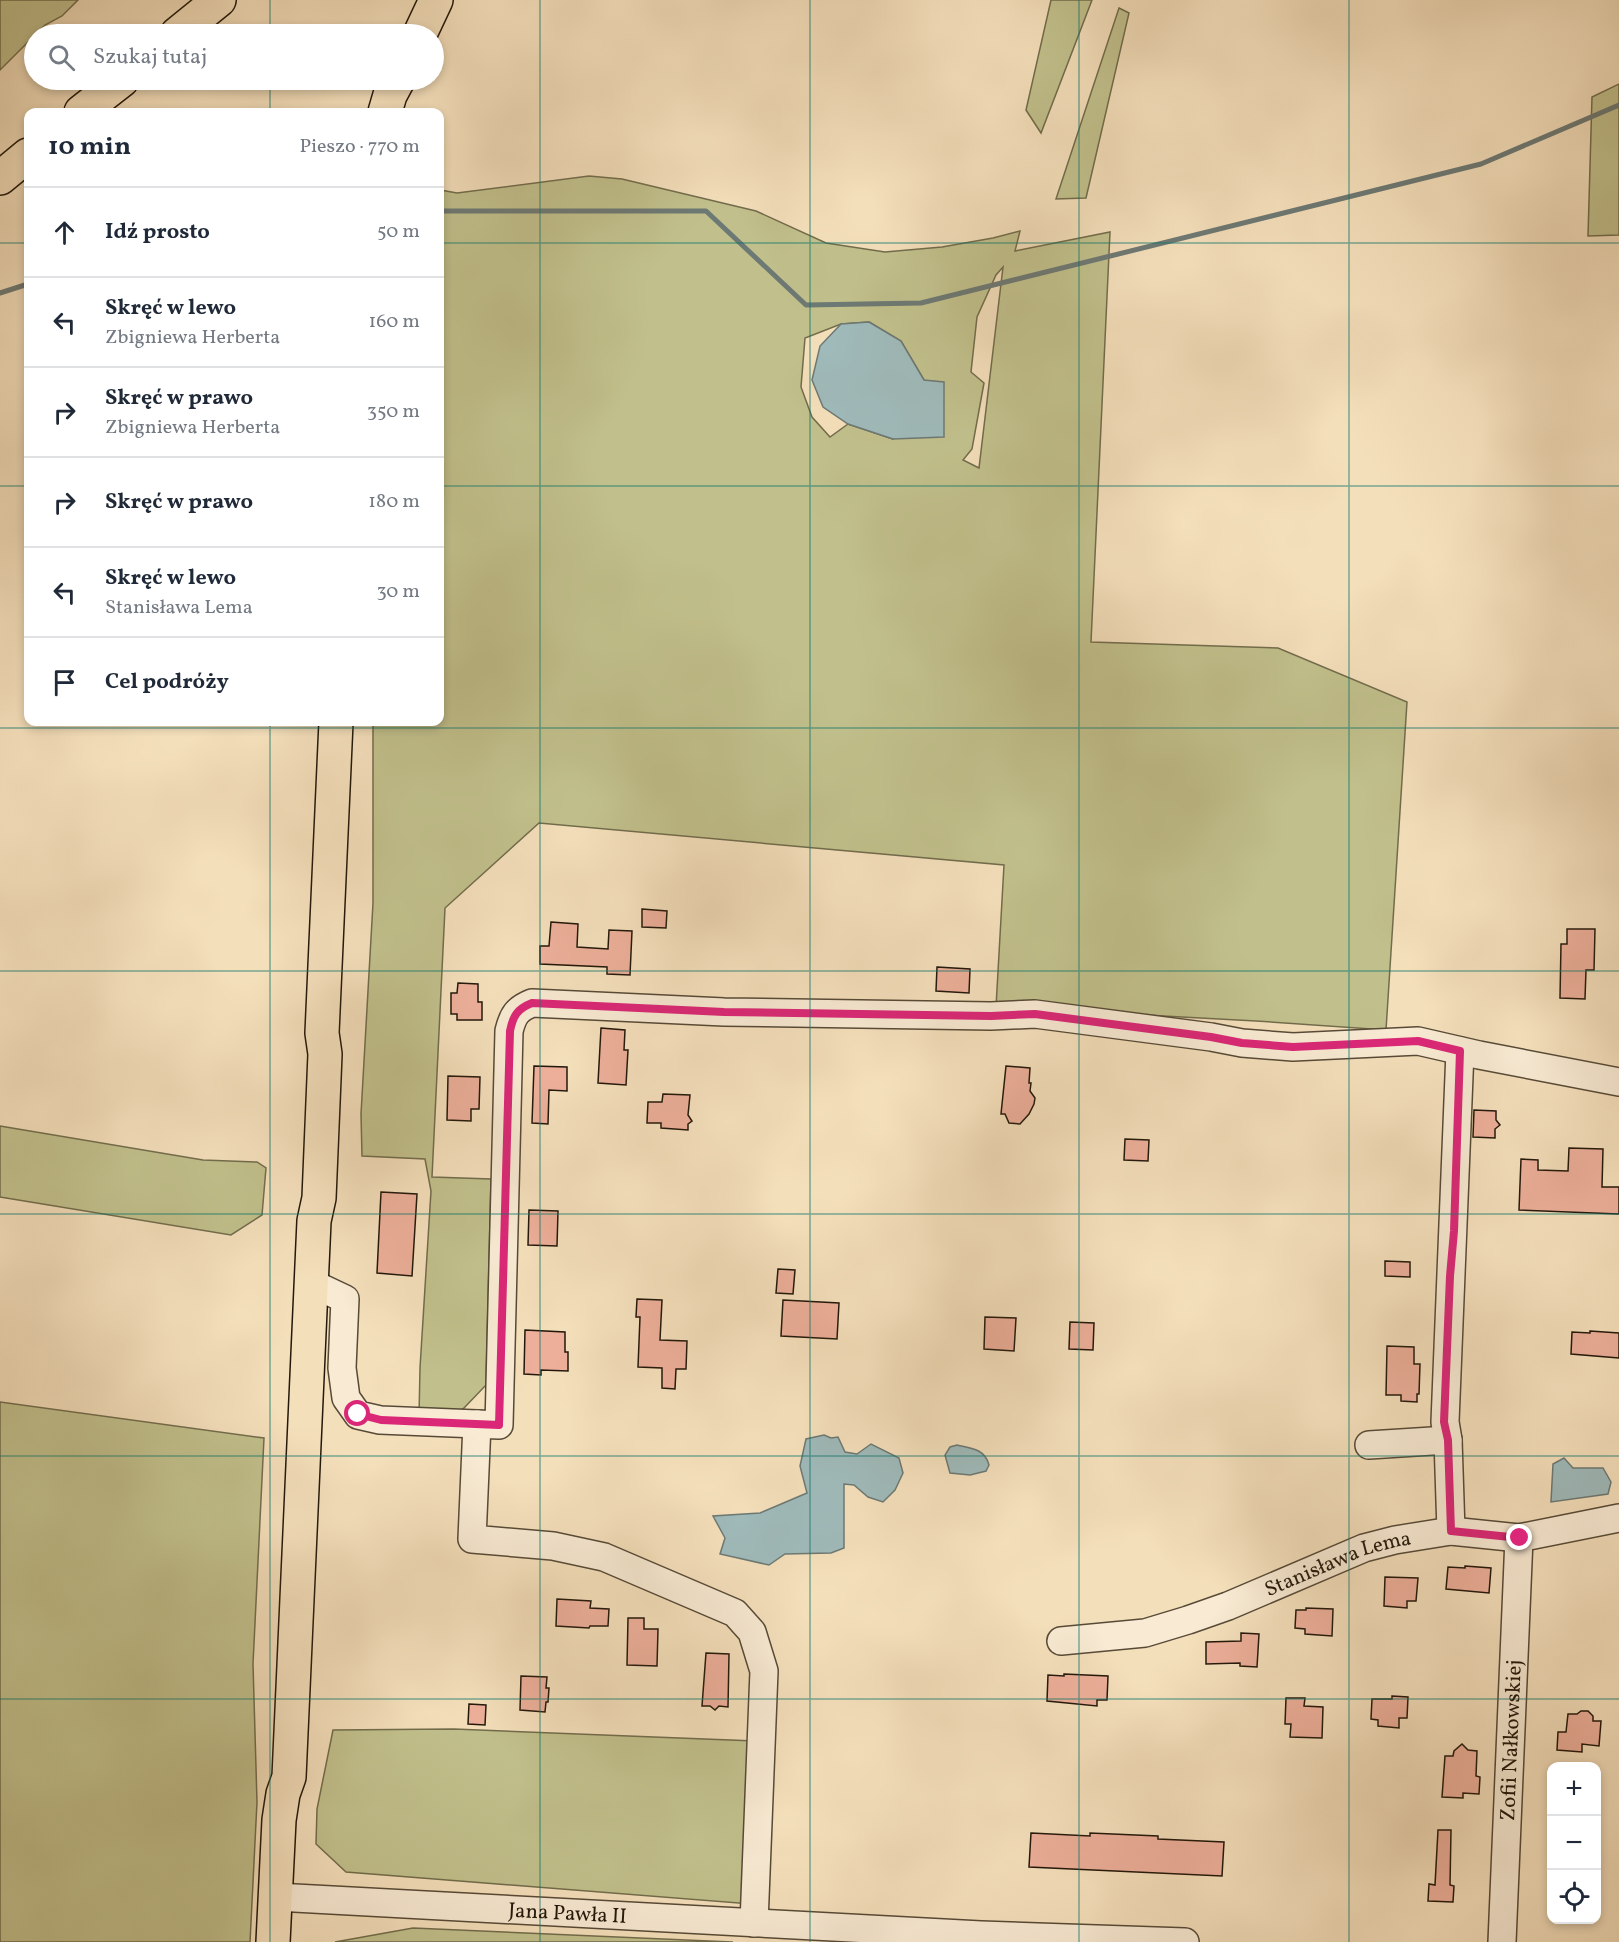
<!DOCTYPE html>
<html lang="pl">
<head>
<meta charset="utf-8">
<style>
  :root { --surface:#fff; --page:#f2f2f3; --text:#1f2937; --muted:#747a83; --line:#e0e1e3 }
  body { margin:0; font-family:Vollkorn,serif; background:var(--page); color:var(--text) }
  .controls { position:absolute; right:18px; bottom:18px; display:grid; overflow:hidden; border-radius:12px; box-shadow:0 3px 9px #0003 }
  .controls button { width:54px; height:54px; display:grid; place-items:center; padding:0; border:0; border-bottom:2px solid var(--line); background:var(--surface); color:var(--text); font:30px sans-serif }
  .stop { position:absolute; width:18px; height:18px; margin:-14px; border:4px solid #db2777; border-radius:50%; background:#fff }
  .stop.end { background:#db2777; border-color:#fff; box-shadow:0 2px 6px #0008 }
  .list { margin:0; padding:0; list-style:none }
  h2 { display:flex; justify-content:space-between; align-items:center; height:78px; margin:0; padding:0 24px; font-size:26px }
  h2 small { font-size:20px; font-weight:400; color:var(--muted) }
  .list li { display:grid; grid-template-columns:39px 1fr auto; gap:18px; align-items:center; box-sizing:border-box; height:90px; padding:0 24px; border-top:2px solid var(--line) }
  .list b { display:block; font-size:22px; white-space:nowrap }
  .list p { margin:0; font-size:20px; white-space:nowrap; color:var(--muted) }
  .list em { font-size:20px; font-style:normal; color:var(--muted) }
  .icon { flex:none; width:33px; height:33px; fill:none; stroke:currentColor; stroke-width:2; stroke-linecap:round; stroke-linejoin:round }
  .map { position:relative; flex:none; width:1619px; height:1942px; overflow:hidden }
  .search { position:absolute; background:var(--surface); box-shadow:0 3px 9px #0003; left:24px; top:24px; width:420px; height:66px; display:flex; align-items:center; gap:15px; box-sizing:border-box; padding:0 21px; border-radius:33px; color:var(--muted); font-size:22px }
  .panel { position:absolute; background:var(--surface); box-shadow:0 3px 9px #0003; left:24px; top:108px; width:420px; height:618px; border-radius:12px }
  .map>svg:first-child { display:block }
  .green { fill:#c1c08c; stroke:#726c4c; stroke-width:1.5; fill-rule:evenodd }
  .water { fill:#9fbaba; stroke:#6d7974; stroke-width:1.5 }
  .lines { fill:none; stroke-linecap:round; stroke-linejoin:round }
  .stream { stroke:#6d7974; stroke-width:5 }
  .building { fill:#edaf9a; stroke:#23180b; stroke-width:1.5 }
  .minor-casing { stroke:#574a37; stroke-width:30 }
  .major-casing { stroke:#23180b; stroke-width:36 }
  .minor { stroke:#f8ead3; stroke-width:27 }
  .major { stroke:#f4dfbb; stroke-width:33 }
  .route { stroke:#db2777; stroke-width:8 }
  .grid { fill:none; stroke:#0f766e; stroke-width:1.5; stroke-opacity:0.55 }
  .labels { text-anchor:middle; stroke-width:4.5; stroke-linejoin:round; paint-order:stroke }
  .street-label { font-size:21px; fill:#23180b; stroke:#f8ead3 }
</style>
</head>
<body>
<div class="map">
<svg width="1619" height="1942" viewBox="0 0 1619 1942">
  <rect width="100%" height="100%" fill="#f4dfbb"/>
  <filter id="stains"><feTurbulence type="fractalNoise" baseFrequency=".00333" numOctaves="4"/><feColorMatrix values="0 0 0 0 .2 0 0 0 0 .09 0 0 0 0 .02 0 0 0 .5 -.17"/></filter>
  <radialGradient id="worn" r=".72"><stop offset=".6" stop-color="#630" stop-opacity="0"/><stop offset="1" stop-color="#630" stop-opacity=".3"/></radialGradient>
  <g class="green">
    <path d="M0 0H78L62 16 45 25 0 70Z"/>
    <path d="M1051 0H1092L1041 133 1026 110Z"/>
    <path d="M1119 8 1129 13 1086 198 1056 199Z"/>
    <path d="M1619 84V235L1588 236 1592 97Z"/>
    <path d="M589 176 622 179 756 211 826 243 885 252 942 247 993 238 1020 231 1015 251 1110 232 1091 642 1278 648 1407 702 1386 1030 1256 1021 996 1007 1004 865 539 823 445 908 432 1177 491 1179 486 1385 463 1409 430 1417 419 1416 420 1368 431 1191 425 1159 362 1156 361 1114 373 903V722H440V190L457 193ZM1003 267 979 468 963 460 972 449 984 383 971 372 977 317 996 275ZM869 322 901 341 924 380 893 439 848 424 830 437 812 417 801 387 805 338 841 324Z"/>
    <path d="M0 1126 203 1160 257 1162 266 1168 262 1215 231 1235 0 1197Z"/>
    <path d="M0 1402 264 1438 253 1664 257 1802 250 1942H0Z"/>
    <path d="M454 1729 755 1741 751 1904 346 1872 316 1844 317 1809 333 1730Z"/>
    <path d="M413 1928 732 1942H733H335Z"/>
  </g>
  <g class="water">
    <path d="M869 322 901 341 924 380 944 382V437L893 439 848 424 823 407 812 380 820 346 841 324Z"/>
    <path d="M824 1435 831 1438 838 1437 845 1452 857 1454 871 1444 899 1458 903 1473 895 1490 883 1502 868 1497 854 1485 844 1484V1548L831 1553 785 1554 769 1565 720 1554 725 1538 713 1516 760 1513 807 1493 800 1466 806 1439Z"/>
    <path d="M957 1445C971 1448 985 1449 989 1465L986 1471 970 1475 950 1473 945 1455 950 1447Z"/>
    <path d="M1564 1458 1573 1468H1603L1611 1482 1608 1494 1551 1502 1553 1464Z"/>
  </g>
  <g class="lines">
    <g class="stream">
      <path d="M440 211H706L806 305 921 303 1481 164 1619 105"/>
      <path d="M0 293 28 284"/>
    </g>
  </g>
  <g class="building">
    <path d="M642 909 667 911 666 928 642 927Z"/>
    <path d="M551 922 578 924 577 947 608 949 609 930 632 931 630 975 607 974V967L540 964V946H549Z"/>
    <path d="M1567 929H1595L1594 970H1586L1585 999 1560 998 1561 944H1567Z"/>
    <path d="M937 967 970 969 969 993 936 991Z"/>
    <path d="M458 983 478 984V1002H482V1020H457V1014H451V993H457Z"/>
    <path d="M601 1028 625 1030 624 1050H628L626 1085 598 1083Z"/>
    <path d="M534 1066 567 1067V1091L549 1090 548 1124 532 1123Z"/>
    <path d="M1006 1066 1030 1068 1029 1083H1031L1030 1091 1035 1098 1034 1104 1029 1114 1020 1124 1009 1123 1005 1114H1001Z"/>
    <path d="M448 1076 480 1077 479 1109H471V1121L447 1120Z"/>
    <path d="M663 1094 690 1095 688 1115 692 1121 688 1124V1130L661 1128V1123H647L648 1102H662Z"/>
    <path d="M1474 1110 1496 1111V1120L1500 1125 1495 1129V1138L1473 1137Z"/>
    <path d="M1125 1139 1149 1140 1148 1161 1124 1160Z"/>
    <path d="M1569 1148 1603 1149 1602 1187H1619V1214L1519 1210 1521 1159 1538 1160V1170L1568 1171Z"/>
    <path d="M381 1192 417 1194 412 1276 377 1273Z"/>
    <path d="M529 1210 558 1211 557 1246 528 1245Z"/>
    <path d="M1385 1261 1410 1262V1277L1385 1276Z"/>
    <path d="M778 1269 795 1270 793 1294 776 1293Z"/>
    <path d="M637 1299 662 1300 660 1340 687 1341 686 1369H676L675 1389 662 1388V1368L638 1367 640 1317H636Z"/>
    <path d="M783 1300 839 1303 837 1339 781 1336Z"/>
    <path d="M985 1317 1016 1318 1014 1351 984 1349Z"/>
    <path d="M1070 1322 1094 1323 1093 1350 1069 1349Z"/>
    <path d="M525 1330 565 1332V1352H568V1371L541 1370V1375L524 1374Z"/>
    <path d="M1590 1331 1619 1333V1358L1571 1354 1572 1332 1590 1333Z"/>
    <path d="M1387 1346 1414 1347V1364H1420L1419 1394H1417V1402L1401 1401V1395H1386Z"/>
    <path d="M1465 1566 1491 1568 1489 1593 1446 1589 1448 1567 1465 1568Z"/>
    <path d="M1385 1577 1418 1578 1416 1601H1407V1608L1384 1606Z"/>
    <path d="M557 1599 591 1601 590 1608 609 1609 608 1626H590L589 1628 556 1626Z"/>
    <path d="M1306 1608 1333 1609 1332 1636 1305 1634V1629L1295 1628 1296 1610H1306Z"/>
    <path d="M628 1618H644V1629H658L657 1666 627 1665Z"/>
    <path d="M1241 1633 1259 1634 1257 1667 1240 1666V1663L1206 1664V1642L1241 1641Z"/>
    <path d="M706 1653 729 1654 728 1707 719 1706 715 1710 710 1706H702Z"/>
    <path d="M1064 1674 1108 1676 1107 1700H1097V1706L1047 1701 1048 1675 1064 1676Z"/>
    <path d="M521 1676 547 1677 546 1688H549L548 1702H546L545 1712 520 1710Z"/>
    <path d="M1392 1696 1408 1697 1407 1718H1399V1728L1378 1726V1720L1371 1719 1372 1699H1392Z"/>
    <path d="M1286 1698H1305L1304 1706 1323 1707 1322 1738 1290 1737 1291 1724H1285Z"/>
    <path d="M469 1704 486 1705 485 1725 468 1724Z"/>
    <path d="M1581 1711H1588L1593 1716V1721H1601L1599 1746 1582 1744V1752L1557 1750 1558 1732H1566L1568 1714H1577Z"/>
    <path d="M1462 1744 1468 1750 1477 1751 1476 1776 1480 1777 1479 1794 1463 1793V1798L1442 1797 1445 1756H1453L1454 1751Z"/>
    <path d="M1438 1830H1451L1450 1885 1454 1886 1453 1902 1428 1901 1429 1884 1435 1885Z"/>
    <path d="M1031 1833 1090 1836V1833L1158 1836V1839L1224 1842 1222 1876 1029 1867Z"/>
  </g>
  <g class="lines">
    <g class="minor-casing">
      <g id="minor">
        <path d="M311 1283 345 1299 342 1368 346 1398 358 1415 380 1420 477 1424"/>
        <path d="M1369 1445 1448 1440"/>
        <path d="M1451 1531 1448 1440 1445 1422C1449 1298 1456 1175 1460 1051"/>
        <path id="s1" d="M1061 1641 1145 1633 1188 1620 1228 1606 1364 1548 1395 1540 1451 1531 1519 1538 1619 1518"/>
        <path id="s2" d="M276 1897 981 1935 1185 1942"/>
        <path d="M754 1923 764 1671 752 1632 735 1613 604 1557 553 1546 472 1539 477 1424 499 1425 509 1031C513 1015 517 1009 532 1003L724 1012 991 1016 1035 1014 1211 1037 1242 1043 1293 1047 1418 1041 1479 1055 1619 1082"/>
        <path id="s3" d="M1502 1942 1519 1538"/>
      </g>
    </g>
    <g class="major-casing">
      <g id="major">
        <path d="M177 34 219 0"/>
        <path d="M420 34 436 0"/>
        <path d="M81 112 122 80"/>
        <path d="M385 112 390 95 398 80"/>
        <path d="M0 178 28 155"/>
        <path d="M273 1942 279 1820 283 1794 289 1777 314 1221 319 1198 325 1054 322 1033 336 722"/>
      </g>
    </g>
    <use href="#minor" class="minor"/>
    <use href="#major" class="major"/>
  </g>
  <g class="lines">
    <path class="route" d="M358 1414 381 1420 499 1425 510 1031C513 1016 517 1009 532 1003L724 1012 991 1016 1035 1014 1211 1037 1242 1043 1293 1047 1418 1041 1460 1051 1454 1231 1450 1276 1444 1422 1448 1440 1451 1531 1520 1538"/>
  </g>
  <path class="grid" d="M270 0V34M540 0V1942M810 0V1942M1079 0V1942M1349 0V1942M270 80V112M0 243H28M440 243H1619M0 486H28M440 486H1619M270 722V1942M0 728H1619M0 971H1619M0 1214H1619M0 1456H1619M0 1699H1619"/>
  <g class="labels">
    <g class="street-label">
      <text dy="7" stroke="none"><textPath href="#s1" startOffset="290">Stanisława Lema</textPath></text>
      <text dy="7" stroke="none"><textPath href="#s3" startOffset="202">Zofii Nałkowskiej</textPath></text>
      <text dy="7" stroke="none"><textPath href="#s2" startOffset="292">Jana Pawła II</textPath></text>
    </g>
  </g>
  <rect width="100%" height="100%" filter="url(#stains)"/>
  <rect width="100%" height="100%" fill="url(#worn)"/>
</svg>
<div class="controls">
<button>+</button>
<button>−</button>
<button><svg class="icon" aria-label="locate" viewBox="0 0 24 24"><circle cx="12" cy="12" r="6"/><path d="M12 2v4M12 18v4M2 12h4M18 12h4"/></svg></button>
</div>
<div class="stop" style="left:358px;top:1414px"></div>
<div class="stop end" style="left:1520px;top:1538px"></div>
<div class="search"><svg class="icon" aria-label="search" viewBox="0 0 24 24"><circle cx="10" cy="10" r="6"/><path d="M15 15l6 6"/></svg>Szukaj tutaj</div>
<section class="panel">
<h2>10 min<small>Pieszo · 770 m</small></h2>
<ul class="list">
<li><svg class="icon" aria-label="ahead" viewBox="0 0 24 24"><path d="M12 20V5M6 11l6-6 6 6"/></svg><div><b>Idź prosto</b></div><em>50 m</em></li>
<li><svg class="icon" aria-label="left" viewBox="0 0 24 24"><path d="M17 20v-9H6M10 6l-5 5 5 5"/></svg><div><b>Skręć w lewo</b><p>Zbigniewa Herberta</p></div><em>160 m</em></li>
<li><svg class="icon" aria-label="right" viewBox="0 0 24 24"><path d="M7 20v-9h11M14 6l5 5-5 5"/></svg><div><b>Skręć w prawo</b><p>Zbigniewa Herberta</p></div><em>350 m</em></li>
<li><svg class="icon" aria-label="right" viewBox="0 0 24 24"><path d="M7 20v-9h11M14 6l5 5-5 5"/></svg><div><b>Skręć w prawo</b></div><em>180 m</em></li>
<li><svg class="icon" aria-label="left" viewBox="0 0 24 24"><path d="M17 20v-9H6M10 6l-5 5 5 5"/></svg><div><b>Skręć w lewo</b><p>Stanisława Lema</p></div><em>30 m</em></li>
<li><svg class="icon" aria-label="arrive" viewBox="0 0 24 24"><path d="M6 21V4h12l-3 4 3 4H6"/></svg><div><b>Cel podróży</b></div></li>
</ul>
</section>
</div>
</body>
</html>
